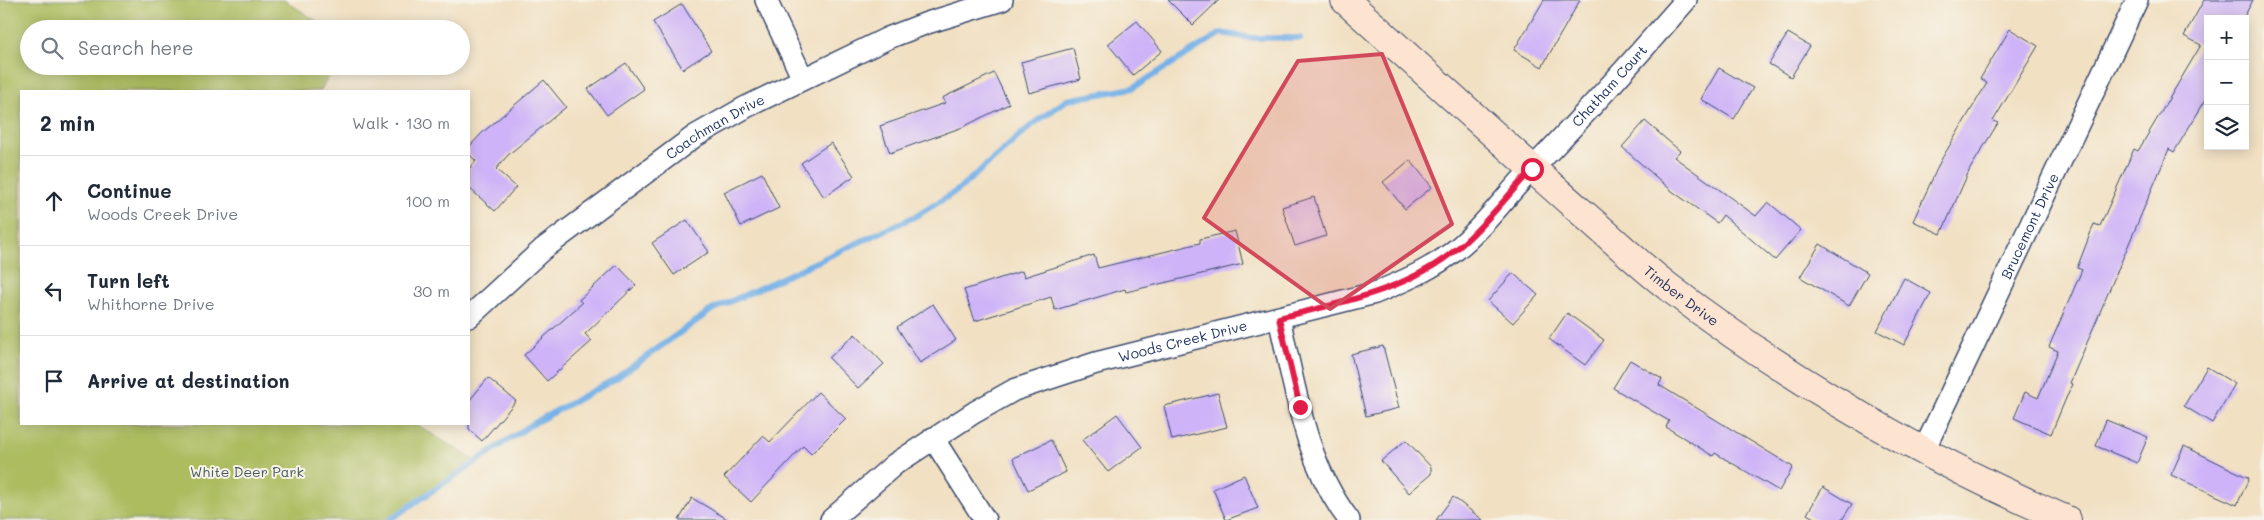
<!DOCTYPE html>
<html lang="en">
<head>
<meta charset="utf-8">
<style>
  :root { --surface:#fff; --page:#f6f6f7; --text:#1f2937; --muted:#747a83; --line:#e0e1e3 }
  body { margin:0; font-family:Mali,sans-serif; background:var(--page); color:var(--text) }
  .controls { position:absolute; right:15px; top:15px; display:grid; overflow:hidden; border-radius:0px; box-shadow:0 2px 12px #0003 }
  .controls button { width:45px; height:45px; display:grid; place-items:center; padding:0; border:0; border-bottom:1px solid var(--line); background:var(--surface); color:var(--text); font:25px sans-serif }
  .stop { position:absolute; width:15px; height:15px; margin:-11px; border:4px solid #e11d48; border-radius:50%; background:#fff }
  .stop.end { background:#e11d48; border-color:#fff; box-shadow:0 1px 5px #0008 }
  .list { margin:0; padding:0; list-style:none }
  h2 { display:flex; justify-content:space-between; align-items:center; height:65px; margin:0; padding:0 20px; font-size:21px }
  h2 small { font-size:16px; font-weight:400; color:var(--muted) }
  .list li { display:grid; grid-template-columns:32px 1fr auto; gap:15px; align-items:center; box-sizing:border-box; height:90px; padding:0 20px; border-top:1px solid var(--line) }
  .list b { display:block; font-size:19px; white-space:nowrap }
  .list p { margin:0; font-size:16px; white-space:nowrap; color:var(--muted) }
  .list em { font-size:16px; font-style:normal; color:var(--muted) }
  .icon { flex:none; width:28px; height:28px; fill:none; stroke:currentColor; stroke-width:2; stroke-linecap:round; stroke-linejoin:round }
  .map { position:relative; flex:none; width:2264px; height:520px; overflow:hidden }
  .search { position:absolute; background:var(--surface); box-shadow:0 2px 12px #0003; left:20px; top:20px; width:450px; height:55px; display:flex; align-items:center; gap:12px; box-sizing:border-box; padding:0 18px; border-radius:28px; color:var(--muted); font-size:19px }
  .panel { position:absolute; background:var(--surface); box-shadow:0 2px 12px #0003; left:20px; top:90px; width:450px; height:335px; border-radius:0px }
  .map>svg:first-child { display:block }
  .green { fill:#acbc5f; stroke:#64765e }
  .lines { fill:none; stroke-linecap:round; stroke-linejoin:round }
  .stream { stroke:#76b1e7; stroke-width:6 }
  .building { fill:#ceb3f8 }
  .minor-casing { stroke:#3b4a6d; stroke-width:24 }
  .secondary-casing { stroke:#3b4a6d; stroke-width:30 }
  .minor { stroke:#fff; stroke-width:21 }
  .secondary { stroke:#fde4d0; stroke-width:28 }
  .route { stroke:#e11d48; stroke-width:6 }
  .marked { fill:#d1495b; fill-opacity:0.2; stroke:#d1495b; stroke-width:4; stroke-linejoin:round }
  .labels { text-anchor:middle; stroke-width:4; stroke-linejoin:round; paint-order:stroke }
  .street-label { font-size:14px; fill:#1b2f5e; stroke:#f7f3e8 }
  .park-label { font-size:14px; fill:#46595e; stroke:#f7f3e8 }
</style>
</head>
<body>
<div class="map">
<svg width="2264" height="520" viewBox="0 0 2264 520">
  <rect width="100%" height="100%" fill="#f7f3e8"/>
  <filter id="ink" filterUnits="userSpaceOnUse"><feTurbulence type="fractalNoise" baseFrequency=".02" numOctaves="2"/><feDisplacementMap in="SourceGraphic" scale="10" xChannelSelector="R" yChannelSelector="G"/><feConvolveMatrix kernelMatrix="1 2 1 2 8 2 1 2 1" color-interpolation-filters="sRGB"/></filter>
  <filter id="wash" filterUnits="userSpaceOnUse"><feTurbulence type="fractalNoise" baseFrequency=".0096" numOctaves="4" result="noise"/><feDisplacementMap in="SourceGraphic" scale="20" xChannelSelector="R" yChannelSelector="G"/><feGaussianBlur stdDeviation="1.12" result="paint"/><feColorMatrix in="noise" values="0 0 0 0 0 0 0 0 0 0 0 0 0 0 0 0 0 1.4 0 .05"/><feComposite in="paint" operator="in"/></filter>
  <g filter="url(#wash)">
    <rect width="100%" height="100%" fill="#f1e0c2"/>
    <path class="green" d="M0 0H284L329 29H29V66H335L320 91H21V424H416L477 462 389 520H0Z"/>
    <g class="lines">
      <path class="stream" d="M389 520 532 424 615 379 710 311 918 215 958 190 1033 124 1067 100 1133 88 1221 33 1251 38H1300"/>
    </g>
    <g id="blocks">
      <g class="building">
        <path d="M1168 0H1219L1193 25Z"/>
        <path d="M1544 0H1580L1542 67 1514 50Z"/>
        <path d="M2204 0H2253L2243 19H2208V96L2174 152 2169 149 2070 383 2072 384 2051 434 2014 418 2025 392 2038 398 2058 351 2049 347 2082 270 2077 268 2094 224 2100 226 2134 149 2138 151 2201 45 2184 36Z"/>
        <path d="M682 4 711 51 683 69 653 22Z"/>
        <path d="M1137 21 1162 51 1133 75 1108 44Z"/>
        <path d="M2010 29 2038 46 1993 121 1998 123 1970 169 1941 234 1913 221 1941 160 1987 83 1980 79Z"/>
        <path d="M1788 33 1810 46 1791 77 1769 64Z"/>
        <path d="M1073 48 1081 79 1029 93 1021 62Z"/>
        <path d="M626 63 644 89 607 115 588 89Z"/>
        <path d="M1719 68 1753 88 1734 119 1701 99Z"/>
        <path d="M994 73 1009 104 963 127 890 153 880 126 945 103 942 98Z"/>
        <path d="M544 80 566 107 508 155 496 169 516 187 495 211 469 188V169L476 161 469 154V147L482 133Z"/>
        <path d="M1645 121 1680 151 1674 157 1756 216 1768 202 1801 230 1775 260 1723 215 1717 223 1672 191 1622 147Z"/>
        <path d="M831 143 854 176 824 197 801 163Z"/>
        <path d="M1410 160 1432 187 1405 209 1383 182Z"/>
        <path d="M762 173 779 208 741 226 724 192Z"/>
        <path d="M1314 197 1326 236 1295 246 1282 207Z"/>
        <path d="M687 220 709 252 674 275 652 243Z"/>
        <path d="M1235 231 1243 264 1126 292 1125 289 1055 310 1051 297 975 321 964 290 1022 271 1024 277 1094 255 1098 268 1200 243V239Z"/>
        <path d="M1820 244 1868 273 1849 306 1800 277Z"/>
        <path d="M617 265 636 285 585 334 592 341 547 381 524 355 582 303 579 300Z"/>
        <path d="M1513 273 1538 295 1513 323 1488 301Z"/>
        <path d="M1904 278 1931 293 1904 345 1877 331Z"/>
        <path d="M933 304 956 340 920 363 897 327Z"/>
        <path d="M1567 313 1604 340 1585 365 1549 339Z"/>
        <path d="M855 334 884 364 858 388 829 358Z"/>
        <path d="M1383 346 1399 408 1366 416 1351 354Z"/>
        <path d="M1630 360 1662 379 1659 385 1793 467 1779 491 1715 453 1713 456 1666 427 1669 421 1613 388Z"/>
        <path d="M2207 367 2235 384 2212 423 2184 406Z"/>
        <path d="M488 378 516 401 482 441 469 429V401Z"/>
        <path d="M818 392 846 419 811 454 803 446 751 502 724 477 763 436 770 442Z"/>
        <path d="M1218 393 1227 427 1172 440 1164 406Z"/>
        <path d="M1117 414 1142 447 1108 472 1082 440Z"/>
        <path d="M2106 420 2148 437 2137 463 2096 446Z"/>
        <path d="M1051 440 1066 472 1028 490 1013 458Z"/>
        <path d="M1406 440 1431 467V474L1409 493 1381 461Z"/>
        <path d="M2184 446 2249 478 2237 505 2171 475Z"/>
        <path d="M1244 475 1258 508 1226 520 1213 489Z"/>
        <path d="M1823 487 1852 504 1842 520H1817L1807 514Z"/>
        <path d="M1453 497 1483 520H1436Z"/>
        <path d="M692 498 729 520H679Z"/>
      </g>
    </g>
  </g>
  <g filter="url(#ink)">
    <use href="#blocks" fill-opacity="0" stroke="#3b4a6d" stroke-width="1"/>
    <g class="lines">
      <g class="minor-casing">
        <g id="minor">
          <path d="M766 0 803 79"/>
          <path id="s1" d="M469 317 543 249 695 136 746 107 888 38 927 23 1002 0"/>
          <path d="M1279 318C1295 387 1305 463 1349 520"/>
          <path d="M933 438 985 520"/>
          <path id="s2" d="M1923 452 2137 0"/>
          <path id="s3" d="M831 520 895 464 975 412 1014 390 1096 363 1375 293C1404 281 1433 269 1458 248 1486 225 1507 194 1533 168 1586 114 1636 57 1686 0"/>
        </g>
      </g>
      <g class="secondary-casing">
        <g id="secondary">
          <path id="s4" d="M1345 0C1423 70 1500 141 1579 210 1610 236 1639 265 1671 289 1793 382 1926 459 2067 520"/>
        </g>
      </g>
      <use href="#minor" class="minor"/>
      <use href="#secondary" class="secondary"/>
    </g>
  </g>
  <g class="lines" filter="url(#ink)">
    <path class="route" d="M1300 407 1279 318C1341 303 1409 290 1459 247 1486 224 1508 195 1532 169"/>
  </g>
  <path class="marked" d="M1382 54 1452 224 1330 309 1204 218 1298 61Z"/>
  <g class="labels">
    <g class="street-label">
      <text dy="5" stroke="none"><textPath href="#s3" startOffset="916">Chatham Court</textPath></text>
      <text dy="5" stroke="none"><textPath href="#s1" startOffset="312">Coachman Drive</textPath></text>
      <text dy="5" stroke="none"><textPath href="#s2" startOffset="250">Brucemont Drive</textPath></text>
      <text dy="5" stroke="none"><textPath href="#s4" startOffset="448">Timber Drive</textPath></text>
      <text dy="5" stroke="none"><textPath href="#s3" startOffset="401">Woods Creek Drive</textPath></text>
    </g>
    <g class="park-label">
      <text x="247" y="477">White Deer Park</text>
    </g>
  </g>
</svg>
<div class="controls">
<button>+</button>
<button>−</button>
<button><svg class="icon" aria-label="layers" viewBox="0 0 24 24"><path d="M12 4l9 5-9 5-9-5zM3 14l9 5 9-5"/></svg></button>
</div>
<div class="stop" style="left:1532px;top:169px"></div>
<div class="stop end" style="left:1300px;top:407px"></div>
<div class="search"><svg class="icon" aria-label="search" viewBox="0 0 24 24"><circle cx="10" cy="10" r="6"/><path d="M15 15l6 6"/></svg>Search here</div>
<section class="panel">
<h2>2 min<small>Walk · 130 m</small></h2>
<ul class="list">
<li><svg class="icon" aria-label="ahead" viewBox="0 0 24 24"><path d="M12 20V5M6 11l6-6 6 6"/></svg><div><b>Continue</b><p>Woods Creek Drive</p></div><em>100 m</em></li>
<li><svg class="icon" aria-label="left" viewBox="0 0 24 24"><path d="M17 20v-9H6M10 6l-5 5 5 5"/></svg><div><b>Turn left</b><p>Whithorne Drive</p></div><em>30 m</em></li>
<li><svg class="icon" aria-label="arrive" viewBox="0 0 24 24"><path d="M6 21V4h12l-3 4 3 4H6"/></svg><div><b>Arrive at destination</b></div></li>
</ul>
</section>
</div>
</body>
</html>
